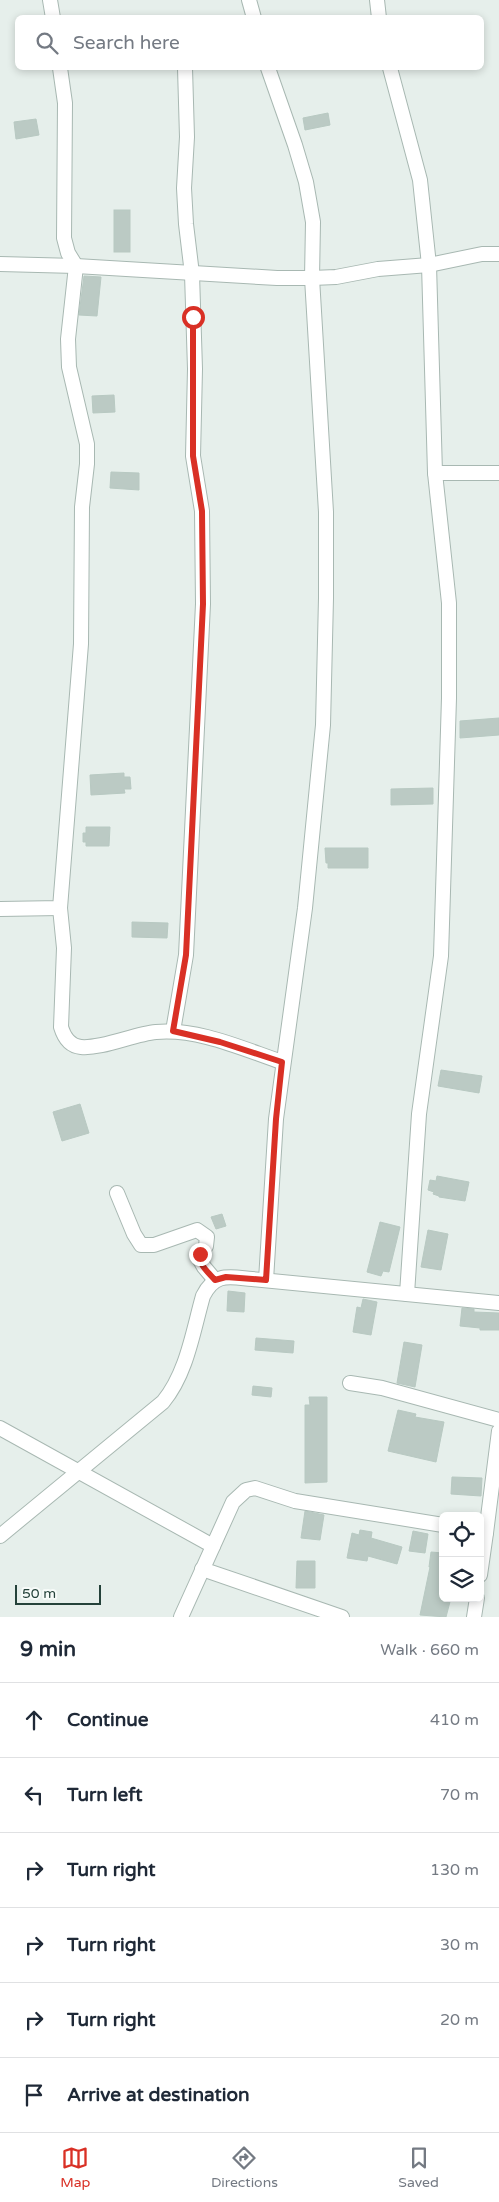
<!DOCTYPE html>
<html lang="en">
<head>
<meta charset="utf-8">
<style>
  :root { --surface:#fff; --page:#f2f2f3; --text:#1f2937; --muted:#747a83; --line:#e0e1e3; --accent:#d93025 }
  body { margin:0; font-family:"Varela Round",sans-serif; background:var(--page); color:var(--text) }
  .controls { position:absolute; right:15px; bottom:15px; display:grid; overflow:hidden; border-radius:8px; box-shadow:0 2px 8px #0003 }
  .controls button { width:45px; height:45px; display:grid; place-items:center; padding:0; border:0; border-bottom:1px solid var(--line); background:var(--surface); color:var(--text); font:25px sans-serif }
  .scale { position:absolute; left:15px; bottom:12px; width:86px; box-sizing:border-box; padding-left:5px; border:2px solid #24423a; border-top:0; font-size:14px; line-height:18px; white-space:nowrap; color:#24423a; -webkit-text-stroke:4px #f7fbf9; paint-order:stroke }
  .stop { position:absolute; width:15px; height:15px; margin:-11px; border:4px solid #d93025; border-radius:50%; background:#fff }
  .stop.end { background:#d93025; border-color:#fff; box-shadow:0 1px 5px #0008 }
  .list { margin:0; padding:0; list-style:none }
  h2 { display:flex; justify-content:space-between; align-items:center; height:65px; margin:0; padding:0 20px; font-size:21px }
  h2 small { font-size:16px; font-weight:400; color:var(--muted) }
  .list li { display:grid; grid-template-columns:32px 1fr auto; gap:15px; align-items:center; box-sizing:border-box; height:75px; padding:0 20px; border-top:1px solid var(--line) }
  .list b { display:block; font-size:19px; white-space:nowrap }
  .list em { font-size:16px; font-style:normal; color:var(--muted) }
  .icon { flex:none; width:28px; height:28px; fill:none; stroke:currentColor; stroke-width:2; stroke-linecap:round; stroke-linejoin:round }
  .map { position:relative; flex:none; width:499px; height:1617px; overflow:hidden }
  .search { position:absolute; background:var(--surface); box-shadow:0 2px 8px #0003; left:15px; right:15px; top:15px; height:55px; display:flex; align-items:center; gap:12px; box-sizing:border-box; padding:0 18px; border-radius:8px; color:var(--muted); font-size:19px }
  .sheet { height:515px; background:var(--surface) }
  nav { display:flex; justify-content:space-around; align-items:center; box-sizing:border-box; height:70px; border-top:1px solid var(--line); background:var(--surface); font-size:14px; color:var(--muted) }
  nav a { display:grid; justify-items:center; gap:2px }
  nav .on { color:var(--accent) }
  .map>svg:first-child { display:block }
  .building { fill:#bbcac4; stroke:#b8c9c2 }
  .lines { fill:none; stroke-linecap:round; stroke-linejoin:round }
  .street-casing { stroke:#a8b8b2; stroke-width:16 }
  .street { stroke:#fff; stroke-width:14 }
  .route { stroke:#d93025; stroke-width:6 }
</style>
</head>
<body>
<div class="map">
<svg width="499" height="1617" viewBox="0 0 499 1617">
  <rect width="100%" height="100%" fill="#e6efeb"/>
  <g class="building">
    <path d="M328 113 330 125 305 130 303 118Z"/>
    <path d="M36 119 39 135 16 139 14 122Z"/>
    <rect x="114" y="210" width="16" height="42"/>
    <path d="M84 276 101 277 97 316 79 315Z"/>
    <path d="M114 395 115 412 93 413 92 396Z"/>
    <path d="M111 472 139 473V490L110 488Z"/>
    <path d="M499 718V735L460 738V721Z"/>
    <path d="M124 773V777H130L131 789H124L125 793 91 795 90 775Z"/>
    <path d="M433 788V804L391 805V789Z"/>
    <path d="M86 827H110L109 846H86V842H83V833H86Z"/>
    <path d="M325 848H368V868H328V863H326Z"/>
    <path d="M132 922 168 923 167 938 132 937Z"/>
    <path d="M441 1070 482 1076 479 1093 438 1086Z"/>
    <path d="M80 1104 89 1133 62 1141 53 1112Z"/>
    <path d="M437 1176 469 1182 465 1201 439 1197V1196L433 1194 434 1192 428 1190 430 1180 436 1181Z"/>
    <path d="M222 1214 226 1226 216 1229 211 1217Z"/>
    <path d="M380 1222 400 1227 389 1272 383 1271 381 1276 367 1272Z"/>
    <path d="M428 1230 448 1234 441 1270 421 1267Z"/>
    <path d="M228 1291 245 1293 244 1312 227 1311Z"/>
    <path d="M363 1299 377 1302 371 1335 353 1332 357 1307 361 1308Z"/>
    <path d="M462 1308 474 1309V1312L499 1313V1330H480V1328L460 1326Z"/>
    <path d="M256 1338 294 1341 293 1353 255 1350Z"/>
    <path d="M404 1342 422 1345 415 1387 397 1383Z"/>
    <path d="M253 1386 272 1388 271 1397 252 1395Z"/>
    <path d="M309 1397H327V1482L305 1483V1405H310Z"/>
    <path d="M398 1410 416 1414 415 1417 444 1422 436 1462 388 1451Z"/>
    <path d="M452 1477 482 1478 481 1496 451 1494Z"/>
    <path d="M305 1511 324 1515 320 1540 301 1538Z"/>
    <path d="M360 1530 372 1532 371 1538 402 1547 397 1564 368 1556 367 1561 347 1558 352 1533 359 1535Z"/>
    <path d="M413 1531 428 1534 425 1553 409 1551Z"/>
    <path d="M431 1552 443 1553V1598H451L446 1617 420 1615 430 1567H429Z"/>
    <path d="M297 1561H315V1588H296Z"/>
  </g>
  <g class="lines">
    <g class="street-casing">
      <g id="street">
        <path d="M50 0 53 18"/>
        <path d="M249 0 254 18"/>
        <path d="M377 0 379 18"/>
        <path d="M390 68 420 180 429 265 435 473 449 603V698L441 956 419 1114 407 1294"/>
        <path d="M0 264 76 266 277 278H312L336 277 378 269 429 265 482 254H499"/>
        <path d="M435 473H499"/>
        <path d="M60 908 64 948 61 1027C64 1037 70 1046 81 1047 102 1049 134 1034 156 1032 198 1028 243 1049 282 1062"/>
        <path d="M0 909 60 908 81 644 82 507 87 464V444L69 367 68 339 76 266 68 253 64 238 65 103 60 68"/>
        <path d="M173 1031 186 955 203 604 202 511 193 456 195 369 192 274 186 224 184 188 187 137 185 68"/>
        <path d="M117 1193 134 1234 141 1245H154L197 1230 207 1237 206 1246 199 1258 204 1267 215 1280"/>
        <path d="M266 1280 276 1119 305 908 323 725 326 598V512L312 278 313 222 306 182 295 145 268 68"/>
        <path d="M350 1383 382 1388 499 1420"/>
        <path d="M0 1428 213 1546"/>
        <path d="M480 1532 486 1533 499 1431"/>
        <path d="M0 1536 163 1402C187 1373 193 1331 203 1296 215 1272 229 1277 252 1279L499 1303"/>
        <path d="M202 1569 342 1617"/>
        <path d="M480 1575 486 1533"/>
        <path d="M181 1617 233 1502 246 1490 255 1488 295 1501 443 1525"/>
        <path d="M474 1617 477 1598"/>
      </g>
    </g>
    <use href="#street" class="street"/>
  </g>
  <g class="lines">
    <path class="route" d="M193 317V456L202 511 203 604 186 955 173 1031 220 1042 282 1062 276 1119 266 1280 226 1277 215 1280C208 1272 198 1264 200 1254"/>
  </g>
</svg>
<div class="controls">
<button><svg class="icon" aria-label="locate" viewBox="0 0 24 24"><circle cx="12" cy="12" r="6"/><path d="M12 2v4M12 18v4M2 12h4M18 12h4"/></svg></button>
<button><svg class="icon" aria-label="layers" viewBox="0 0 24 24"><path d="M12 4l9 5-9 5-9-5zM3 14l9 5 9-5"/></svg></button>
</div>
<div class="scale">50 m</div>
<div class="stop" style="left:193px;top:317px"></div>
<div class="stop end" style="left:200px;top:1254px"></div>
<div class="search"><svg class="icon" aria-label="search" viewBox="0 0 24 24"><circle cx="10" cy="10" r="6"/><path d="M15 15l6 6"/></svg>Search here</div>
</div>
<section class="sheet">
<h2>9 min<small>Walk · 660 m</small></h2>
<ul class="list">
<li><svg class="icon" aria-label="ahead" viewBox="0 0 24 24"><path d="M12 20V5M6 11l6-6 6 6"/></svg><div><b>Continue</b></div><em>410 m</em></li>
<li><svg class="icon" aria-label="left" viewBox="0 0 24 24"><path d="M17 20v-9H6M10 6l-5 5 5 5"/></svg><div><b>Turn left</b></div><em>70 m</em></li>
<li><svg class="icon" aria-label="right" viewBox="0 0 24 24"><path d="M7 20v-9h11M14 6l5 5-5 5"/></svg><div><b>Turn right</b></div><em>130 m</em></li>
<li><svg class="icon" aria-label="right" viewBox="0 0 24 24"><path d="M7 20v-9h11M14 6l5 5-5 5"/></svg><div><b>Turn right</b></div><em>30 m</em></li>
<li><svg class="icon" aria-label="right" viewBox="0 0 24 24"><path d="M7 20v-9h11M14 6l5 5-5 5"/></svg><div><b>Turn right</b></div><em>20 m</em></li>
<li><svg class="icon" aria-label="arrive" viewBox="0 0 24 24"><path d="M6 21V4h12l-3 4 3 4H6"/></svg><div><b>Arrive at destination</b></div></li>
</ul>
</section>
<nav>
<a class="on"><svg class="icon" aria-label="map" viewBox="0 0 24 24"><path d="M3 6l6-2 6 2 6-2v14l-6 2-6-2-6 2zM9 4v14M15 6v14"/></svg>Map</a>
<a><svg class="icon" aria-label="directions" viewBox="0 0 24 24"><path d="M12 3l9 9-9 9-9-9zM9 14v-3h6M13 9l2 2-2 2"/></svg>Directions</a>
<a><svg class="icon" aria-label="saved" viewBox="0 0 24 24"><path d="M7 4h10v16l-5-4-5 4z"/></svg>Saved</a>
</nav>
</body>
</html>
